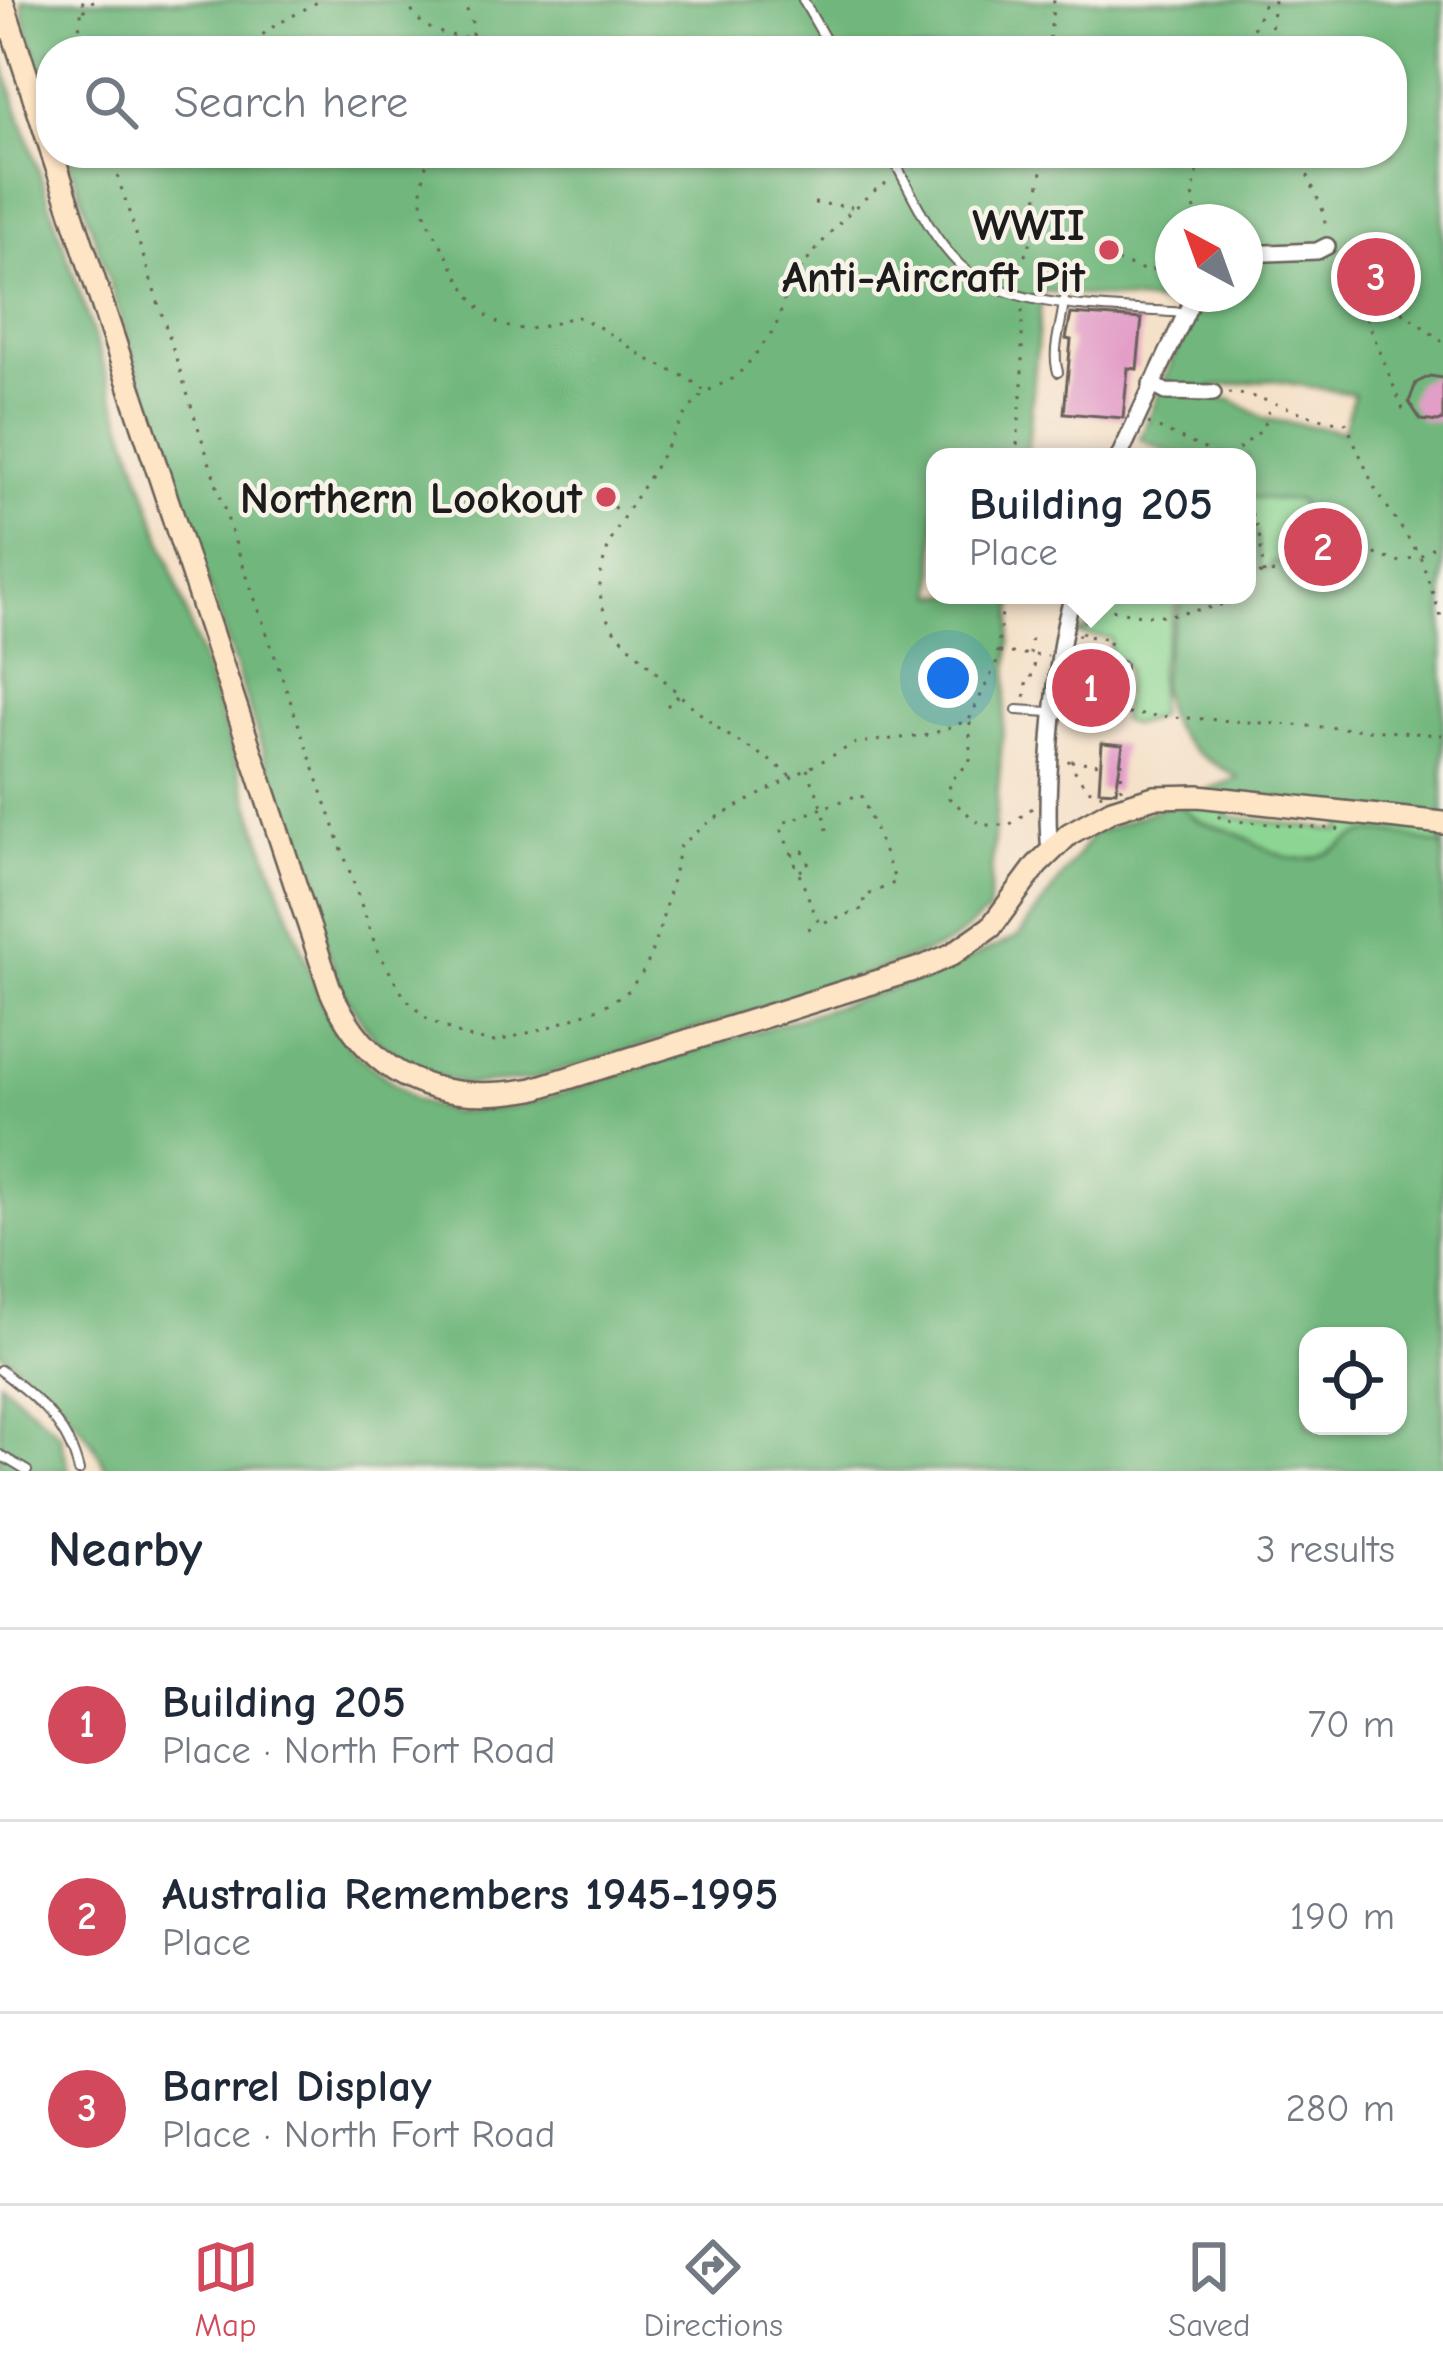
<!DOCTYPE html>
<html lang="en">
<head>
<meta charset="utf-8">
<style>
  :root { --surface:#fff; --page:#f2f2f3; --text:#1f2937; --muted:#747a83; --line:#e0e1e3; --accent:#d1495b }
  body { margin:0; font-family:"Comic Neue",sans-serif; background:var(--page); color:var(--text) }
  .controls { position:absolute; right:36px; bottom:36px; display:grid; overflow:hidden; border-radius:24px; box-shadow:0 3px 9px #0004 }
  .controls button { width:108px; height:108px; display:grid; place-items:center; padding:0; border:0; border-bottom:3px solid var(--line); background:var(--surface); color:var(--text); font:60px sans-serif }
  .compass { position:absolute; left:1155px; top:204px; width:108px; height:108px; border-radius:50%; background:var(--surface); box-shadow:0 3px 9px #0004; rotate:319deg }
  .you { position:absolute; left:948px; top:678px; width:42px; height:42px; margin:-30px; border:9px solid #fff; border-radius:50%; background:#1a73e8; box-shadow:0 0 0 18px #1a73e833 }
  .badge { display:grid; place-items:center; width:78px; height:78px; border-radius:50%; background:var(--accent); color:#fff; font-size:39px; font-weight:700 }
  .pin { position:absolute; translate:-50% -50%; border:6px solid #fff; box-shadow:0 3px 12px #0006 }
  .popup { position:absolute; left:926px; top:448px; width:330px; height:156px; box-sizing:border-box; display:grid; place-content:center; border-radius:24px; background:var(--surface); filter:drop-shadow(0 3px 9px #0005); font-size:39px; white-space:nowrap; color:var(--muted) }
  .popup b { font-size:45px; color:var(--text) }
  .popup::after { content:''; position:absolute; left:50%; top:100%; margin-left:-24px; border:24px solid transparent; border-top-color:var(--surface) }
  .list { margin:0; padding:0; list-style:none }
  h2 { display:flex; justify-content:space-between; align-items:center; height:156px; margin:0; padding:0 48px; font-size:51px }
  h2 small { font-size:39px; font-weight:400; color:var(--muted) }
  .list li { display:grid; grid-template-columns:78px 1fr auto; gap:36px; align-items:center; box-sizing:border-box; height:192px; padding:0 48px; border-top:3px solid var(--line) }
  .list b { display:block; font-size:45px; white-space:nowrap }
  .list p { margin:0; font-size:39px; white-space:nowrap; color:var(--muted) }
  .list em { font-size:39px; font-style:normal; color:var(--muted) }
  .icon { flex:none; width:66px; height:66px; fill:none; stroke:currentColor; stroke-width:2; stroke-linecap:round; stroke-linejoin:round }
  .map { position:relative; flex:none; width:1443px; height:1471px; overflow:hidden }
  .search { position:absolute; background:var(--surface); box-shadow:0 3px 9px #0004; left:36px; right:36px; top:36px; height:132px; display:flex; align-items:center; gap:30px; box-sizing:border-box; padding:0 42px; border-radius:48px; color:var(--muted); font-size:45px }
  .sheet { height:732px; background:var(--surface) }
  nav { display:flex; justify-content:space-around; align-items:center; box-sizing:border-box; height:168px; border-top:3px solid var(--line); background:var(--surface); font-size:33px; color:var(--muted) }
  nav a { display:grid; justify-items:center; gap:6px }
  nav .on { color:var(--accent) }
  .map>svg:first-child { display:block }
  .green { fill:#8cd693; stroke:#547958; stroke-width:3 }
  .forest { fill:#71b77d; stroke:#466a4c; stroke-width:3; fill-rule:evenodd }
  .building { fill:#e39ec8 }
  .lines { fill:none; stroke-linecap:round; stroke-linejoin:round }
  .lane-casing { stroke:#686159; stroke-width:12 }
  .street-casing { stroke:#686159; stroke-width:20 }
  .secondary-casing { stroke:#686159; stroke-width:26 }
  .path { stroke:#686159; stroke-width:3; stroke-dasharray:3 9; stroke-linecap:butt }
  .lane { stroke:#fff; stroke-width:8 }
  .street { stroke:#fff; stroke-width:15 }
  .secondary { stroke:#fee5c5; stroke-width:21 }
  .poi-dot { fill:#d1495b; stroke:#f7f3e8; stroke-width:4.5 }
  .labels { text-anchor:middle; stroke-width:9; stroke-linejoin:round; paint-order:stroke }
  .poi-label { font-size:45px; font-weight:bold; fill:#1c1c1c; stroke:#f7f3e8; text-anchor:end }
</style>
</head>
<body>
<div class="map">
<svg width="1443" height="1471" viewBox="0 0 1443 1471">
  <rect width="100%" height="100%" fill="#f7f3e8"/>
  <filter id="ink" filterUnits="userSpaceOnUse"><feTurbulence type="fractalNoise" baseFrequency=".00833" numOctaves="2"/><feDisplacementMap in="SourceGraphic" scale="24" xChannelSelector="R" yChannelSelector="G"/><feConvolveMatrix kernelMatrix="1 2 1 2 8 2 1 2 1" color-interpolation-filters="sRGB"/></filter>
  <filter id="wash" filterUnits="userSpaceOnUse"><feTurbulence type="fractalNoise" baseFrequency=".004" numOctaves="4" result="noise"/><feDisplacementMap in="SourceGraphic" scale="48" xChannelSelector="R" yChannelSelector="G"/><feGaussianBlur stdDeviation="2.7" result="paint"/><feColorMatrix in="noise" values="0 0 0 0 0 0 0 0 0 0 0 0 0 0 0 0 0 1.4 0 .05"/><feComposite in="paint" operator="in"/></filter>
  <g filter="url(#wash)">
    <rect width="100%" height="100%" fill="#f5e1c9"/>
    <g class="green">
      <path d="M1247 497 1300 500 1307 560 1272 562 1271 570H1261L1257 534 1247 520Z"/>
      <path d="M1081 595H1179L1159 665 1158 717 1132 725 1121 720 1127 669 1123 661 1109 658 1111 638 1069 633 1086 631 1087 616 1073 614Z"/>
      <path d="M1186 802 1228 805 1227 816 1340 831 1343 820 1443 831V846C1418 841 1395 831 1370 833 1355 834 1342 847 1328 853 1288 870 1268 847 1233 832 1214 824 1199 826 1184 808Z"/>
    </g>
    <g class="forest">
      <path d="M22 0H1443V831L1186 802 1184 808C1199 826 1213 824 1233 832 1268 847 1288 870 1328 853 1342 847 1355 834 1370 832 1395 830 1419 841 1443 846V1471H106C90 1422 38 1385 0 1352V55L265 849 323 1005 352 1051 413 1099 452 1113 518 1107 931 976 1019 936 1093 834 1238 778C1225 769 1210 762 1197 753 1139 709 1165 651 1184 595H1247V520L1257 534 1261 569H1271V562L1306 560 1304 551 1308 549 1300 501 1248 497 1247 506V457H1178L1140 439 1194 307 1042 291 1027 457H935V595H1014L988 912 949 944 807 995 530 1080 465 1085 413 1068 372 1036 341 989 67 153H1392V51H51V103L24 19ZM1173 222H1245V294H1173ZM1270 380 1354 394 1343 431 1265 419 1232 400 1213 398 1212 387ZM1308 1336H1398V1426H1308Z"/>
      <path d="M0 1381 60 1434 69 1471 0 1468Z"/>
    </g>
    <g id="blocks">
      <g class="building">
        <path d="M1071 314 1142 319 1137 369 1128 368 1123 418 1064 413 1071 340 1066 339Z"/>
        <path d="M1430 376 1443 378V420L1438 422 1421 420 1409 402 1416 383Z"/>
        <path d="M1082 669 1112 674 1108 707 1067 702 1070 670Z"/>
        <path d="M1102 743 1123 745 1116 791 1099 790Z"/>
      </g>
    </g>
  </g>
  <g filter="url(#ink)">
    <use href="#blocks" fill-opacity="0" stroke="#686159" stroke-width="3"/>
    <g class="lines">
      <g class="lane-casing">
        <g id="lane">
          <path d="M803 0 832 51"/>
          <path d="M890 153C910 189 929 235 959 264 1008 312 1117 307 1183 313"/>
          <path d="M1347 265 1381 296"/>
          <path d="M1058 372C1051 349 1062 326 1064 301"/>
          <path d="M1017 710 1115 716 1121 666 1061 658"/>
          <path d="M0 1370C38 1400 67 1422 79 1471"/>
          <path d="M0 1455 27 1471"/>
        </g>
      </g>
      <g class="street-casing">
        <g id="street">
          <path d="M1245 254 1317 251 1327 246"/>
          <path d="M1151 384 1166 392 1213 393"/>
          <path d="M1119 457 1195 294"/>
          <path d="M1050 849C1043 804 1056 635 1074 595"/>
        </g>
      </g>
      <g class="secondary-casing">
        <g id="secondary">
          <path d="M2 0 51 149"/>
          <path d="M52 153 330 989C369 1079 440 1106 533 1089L923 967 951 955 991 927 1037 865 1069 834 1112 810 1154 797 1198 796 1443 823"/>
        </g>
      </g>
      <g class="path">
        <path d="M406 0C419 31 442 35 472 38"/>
        <path d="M459 0C475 17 475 30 468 51"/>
        <path d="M83 11 94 0"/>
        <path d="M76 50 87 47 97 51"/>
        <path d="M76 51 83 0"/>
        <path d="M245 51 269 29 321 0"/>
        <path d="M862 51 878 47 893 51"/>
        <path d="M1048 51 1054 0"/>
        <path d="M1244 51 1265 0"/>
        <path d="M1269 51 1274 0"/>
        <path d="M110 153 235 542 377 950 405 998 428 1020 467 1037 495 1042 553 1026 606 1005 628 991 646 968 661 925 680 846 712 820 856 743 929 735 969 720 996 664 1004 595"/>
        <path d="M428 153C426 168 421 185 422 200 423 217 437 237 445 252 478 315 498 349 574 316 601 325 620 341 643 356 664 370 686 373 704 391"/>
        <path d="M1298 153 1324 213 1326 230"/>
        <path d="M814 203 852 207"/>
        <path d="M1196 222 1193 192 1201 153"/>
        <path d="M1117 261 1147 271 1173 263"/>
        <path d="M996 277 1016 266 1029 250 1045 153"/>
        <path d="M1353 284 1404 412"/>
        <path d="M1392 304 1443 342"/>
        <path d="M1228 393C1264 394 1305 419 1346 423L1374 487 1420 556 1443 623"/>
        <path d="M1148 423 1222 457"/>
        <path d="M1016 457 1022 384V309"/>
        <path d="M1229 457 1262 430 1270 407"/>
        <path d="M606 497 620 515"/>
        <path d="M1247 502 1259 533 1264 574"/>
        <path d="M1314 567 1307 552 1320 546 1324 553"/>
        <path d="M1247 575 1302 571 1356 551H1367L1397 562 1420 556 1443 540"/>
        <path d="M1090 601C1126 617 1159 619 1197 610 1213 606 1222 609 1231 595"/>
        <path d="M1077 635 1110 639 1108 650"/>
        <path d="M1080 646 1086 616"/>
        <path d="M999 652 1048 656"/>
        <path d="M1030 654 1032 632"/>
        <path d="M1025 697 1027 676H1033L1035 659"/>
        <path d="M667 706 679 695"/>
        <path d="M1128 714 1443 735"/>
        <path d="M970 722V762L950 781 949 798 981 825H1009L1034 807"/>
        <path d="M1068 760 1086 788 1103 795"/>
        <path d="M1071 761 1101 764"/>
        <path d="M807 769 823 808 861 794 896 882 863 897 866 905 862 909 819 924 782 831 783 823 823 808 827 830"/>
        <path d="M790 776C768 756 742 746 718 728 681 699 646 662 613 629 577 574 624 517 653 471 669 445 680 414 704 394 713 386 726 384 736 376 749 364 760 348 771 334 782 319 781 299 792 283 813 250 859 195 894 179"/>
        <path d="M1121 789 1122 758"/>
        <path d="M1218 816 1223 820 1344 830"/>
        <path d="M791 855 803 851 809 865 800 871"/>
        <path d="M808 929 817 925"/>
      </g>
      <use href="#lane" class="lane"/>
      <use href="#street" class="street"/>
      <use href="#secondary" class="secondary"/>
    </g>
  </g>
  <g class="poi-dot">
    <circle cx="1109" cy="250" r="12"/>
    <circle cx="606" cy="497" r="12"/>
  </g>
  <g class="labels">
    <g class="poi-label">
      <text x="1085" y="240">WWII<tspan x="1085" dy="52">Anti-Aircraft Pit</tspan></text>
      <text x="582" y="513">Northern Lookout</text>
    </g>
  </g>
</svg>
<div class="controls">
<button><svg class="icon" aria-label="locate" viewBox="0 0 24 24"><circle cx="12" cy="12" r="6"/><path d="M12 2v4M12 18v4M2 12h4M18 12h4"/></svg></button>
</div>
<svg class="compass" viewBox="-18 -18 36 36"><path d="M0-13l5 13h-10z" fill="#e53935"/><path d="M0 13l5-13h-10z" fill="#747a83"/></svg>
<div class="you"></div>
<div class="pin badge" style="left:1091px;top:688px">1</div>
<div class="popup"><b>Building 205</b>Place</div>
<div class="pin badge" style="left:1323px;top:547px">2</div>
<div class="pin badge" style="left:1376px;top:277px">3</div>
<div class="search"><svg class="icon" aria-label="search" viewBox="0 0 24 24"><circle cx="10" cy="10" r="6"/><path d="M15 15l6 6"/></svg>Search here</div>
</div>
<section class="sheet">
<h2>Nearby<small>3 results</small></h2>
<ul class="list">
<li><span class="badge">1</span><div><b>Building 205</b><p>Place · North Fort Road</p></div><em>70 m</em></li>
<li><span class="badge">2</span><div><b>Australia Remembers 1945-1995</b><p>Place</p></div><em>190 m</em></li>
<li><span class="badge">3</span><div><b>Barrel Display</b><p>Place · North Fort Road</p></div><em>280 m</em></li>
</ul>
</section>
<nav>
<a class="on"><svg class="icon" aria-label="map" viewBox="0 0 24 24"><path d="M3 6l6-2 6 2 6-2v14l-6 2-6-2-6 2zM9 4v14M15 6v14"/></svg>Map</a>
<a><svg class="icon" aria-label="directions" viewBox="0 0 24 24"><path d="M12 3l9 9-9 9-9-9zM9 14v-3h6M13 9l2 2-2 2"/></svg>Directions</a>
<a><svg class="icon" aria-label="saved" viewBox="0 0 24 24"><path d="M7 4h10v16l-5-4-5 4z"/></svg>Saved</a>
</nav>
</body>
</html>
